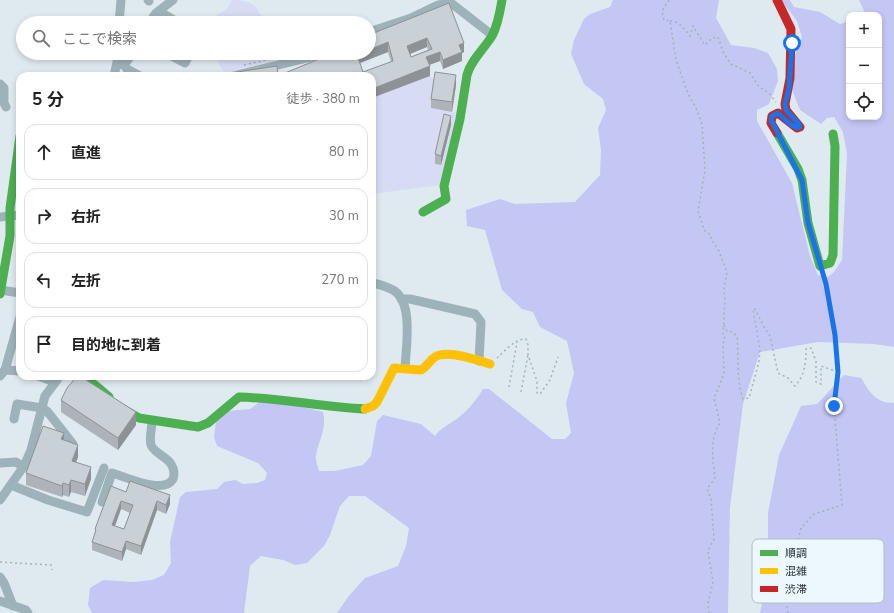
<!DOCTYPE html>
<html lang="ja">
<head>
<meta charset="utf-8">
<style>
  :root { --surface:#fff; --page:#f6f6f6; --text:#222; --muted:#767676; --line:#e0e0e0 }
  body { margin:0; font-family:"Nunito Sans","Noto Sans JP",sans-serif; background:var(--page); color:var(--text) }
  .controls { position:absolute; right:12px; top:12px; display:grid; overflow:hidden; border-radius:8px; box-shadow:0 2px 6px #0003 }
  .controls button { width:36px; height:36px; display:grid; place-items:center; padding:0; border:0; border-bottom:1px solid var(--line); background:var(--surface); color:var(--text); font:20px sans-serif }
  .stop { position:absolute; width:12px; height:12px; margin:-9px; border:3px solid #1a73e8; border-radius:50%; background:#fff }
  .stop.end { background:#1a73e8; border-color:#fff; box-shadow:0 1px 4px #0008 }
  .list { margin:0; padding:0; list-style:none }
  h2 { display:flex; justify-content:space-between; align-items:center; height:52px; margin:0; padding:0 16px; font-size:17px }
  h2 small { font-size:13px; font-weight:400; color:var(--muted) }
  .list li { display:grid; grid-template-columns:26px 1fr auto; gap:12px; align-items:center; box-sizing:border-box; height:56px; margin:0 8px 8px; padding:0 8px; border:1px solid var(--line); border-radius:12px }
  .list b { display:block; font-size:15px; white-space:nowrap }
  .list em { font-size:13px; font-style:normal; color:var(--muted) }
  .icon { flex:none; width:22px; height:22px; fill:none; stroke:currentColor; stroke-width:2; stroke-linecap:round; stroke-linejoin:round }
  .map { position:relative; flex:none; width:894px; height:613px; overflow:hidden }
  .search { position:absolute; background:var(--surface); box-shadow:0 2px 6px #0003; left:16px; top:16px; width:360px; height:44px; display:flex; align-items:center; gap:10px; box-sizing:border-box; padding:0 14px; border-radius:22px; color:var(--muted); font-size:15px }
  .panel { position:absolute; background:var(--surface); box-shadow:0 2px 6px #0003; left:16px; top:72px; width:360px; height:308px; border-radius:12px }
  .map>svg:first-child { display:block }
  .green { fill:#d7dcf4 }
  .forest { fill:#c4c7f4 }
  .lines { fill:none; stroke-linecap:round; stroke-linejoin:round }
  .path { stroke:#a3b2b6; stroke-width:1.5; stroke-dasharray:2 3; stroke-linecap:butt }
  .street { stroke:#9eb3b9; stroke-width:9 }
  .fast { stroke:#4caf50; stroke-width:9 }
  .slow { stroke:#ffc107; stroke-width:9 }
  .jam { stroke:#c62828; stroke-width:9 }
  .path-bridge { stroke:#a3b2b6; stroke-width:1.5; stroke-dasharray:2 3; stroke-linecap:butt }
  .wall { fill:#adb3b8; fill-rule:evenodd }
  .shaded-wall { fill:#8d9296 }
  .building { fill:#c9d0d6; stroke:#8d9296; fill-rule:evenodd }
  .route { stroke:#1a73e8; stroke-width:5 }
  .key { fill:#ecf7fe; stroke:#b2bcc2; stroke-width:1 }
  .key-label { font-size:11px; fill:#2a3135 }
</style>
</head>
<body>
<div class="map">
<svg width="894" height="613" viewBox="0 0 894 613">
  <rect width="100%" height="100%" fill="#dfeaf0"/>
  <g class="green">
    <path d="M232 0C251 0 258 5 264 23H211L218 14 227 9Z"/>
    <path d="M215 53H274L277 60 225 73 221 68Z"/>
    <path d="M430 76 435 81 431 108 458 113 440 185 372 194V98Z"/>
  </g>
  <g class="forest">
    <path d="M613 0H719L716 18 731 45 754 48 768 53 777 69 778 81 769 104 757 110V121L792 183 810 256 818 275 828 277 834 272 842 260 847 154 843 132 834 117 827 118 821 124 800 110 790 85 792 63 802 37 797 21 781 0H790L794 7 820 12 840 24 849 22V117H879V15H866L859 0H894V347L874 344 818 342 760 352 743 404 730 508 728 613H337L348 597 365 578 398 566 406 546 409 528 365 496H349L340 506 330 535 324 546 307 563 295 565 283 560 261 556 250 566 244 613H92L88 605 90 588 103 580 134 582 152 580 164 575 171 563 170 542 180 497 186 492 217 489 224 482 235 480 243 484 257 483 265 480 267 473 258 463 217 446 214 437 216 422 228 411 250 409 260 402 291 404 323 412C327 428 319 440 316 455 315 460 318 466 319 471H335L363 465 371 456 377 421 383 415 421 424 435 436C440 429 445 427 452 422 464 415 476 401 483 389H489L552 439H565L571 433 566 403 574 373 567 341 540 327 533 312 522 309 502 290 485 230 467 226 466 210 500 199 515 204 575 202 600 175 601 150 598 128 606 110 603 99 584 84 571 54 574 40 584 19 590 14 610 7Z"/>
    <path d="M844 375 861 378C870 392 875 403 894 403V613H760L768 574V513L779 455 801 406 817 404Z"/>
  </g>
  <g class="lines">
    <g class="path">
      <path d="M669 0 662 11 664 20 670 21 676 60 688 94 696 108 702 124 705 170 698 211 704 230 711 235V239L719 251 727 272 724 288 725 301 723 334 725 336 723 343 724 374 714 398 720 423C709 440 713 459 715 478L707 489 711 499 714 539 708 551 713 582 708 603 709 613"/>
      <path d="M670 21C680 22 684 28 690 36L693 26 705 45 712 38 718 37 723 52 731 64 750 73 759 87 769 93 776 102"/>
      <path d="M724 325 727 331 733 332 737 337C739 357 736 380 743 399L749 398 759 362 760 350 753 309H755L764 327 770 336 778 373 788 378 795 386C805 375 806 363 806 349L811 348 816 361V382L821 384V366L838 372"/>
      <path d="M497 358C505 351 514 339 526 339L528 345V355L537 381V393L540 394 550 380 558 357"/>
      <path d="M509 387 517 342"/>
      <path d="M521 392 528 355"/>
      <path d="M0 562 51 565 52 570"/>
      <path d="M788 613 785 594 801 528 814 514 842 505 834 406 838 384 835 335 823 276"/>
    </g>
    <g class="street">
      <path d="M148 0 149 1"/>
      <path d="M159 11 179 23"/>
      <path d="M119 23 121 0"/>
      <path d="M149 23 156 13 173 0"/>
      <path d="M369 32 411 18 438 5 451 3 492 35"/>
      <path d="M166 53 185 63 190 53"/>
      <path d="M118 64 124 65 127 69 140 76"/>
      <path d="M124 65 133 53"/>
      <path d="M114 76 119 53"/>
      <path d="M233 76 315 56 320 53"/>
      <path d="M0 84 4 88V103L6 107"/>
      <path d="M0 217 20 215"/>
      <path d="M372 283C379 284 387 287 393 290 414 302 406 347 405 368"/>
      <path d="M1 290 20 293"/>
      <path d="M401 299H410L475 314 481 322 479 361"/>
      <path d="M5 370 20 317"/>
      <path d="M0 376 5 370 20 371"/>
      <path d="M38 376 55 382"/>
      <path d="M14 419 17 404 42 408 47 411 73 444"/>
      <path d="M0 463 16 462 23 467"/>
      <path d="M11 485 48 500 87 512 104 468"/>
      <path d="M0 500 24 466 31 450 45 396 60 376"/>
      <path d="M102 502 112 473C126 477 164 495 173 479 175 474 174 469 171 464 166 456 155 454 151 445 149 438 152 428 152 421"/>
      <path d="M0 577 4 583 13 606"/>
      <path d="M0 601 26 610 28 613"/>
    </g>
    <g class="fast">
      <path d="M777 133 798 169 802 180 808 223 820 266 830 263 833 255 835 146 833 134"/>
      <path d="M423 212 446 199 444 186 460 119 467 75C471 60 484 49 492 36 498 25 500 12 502 0"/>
      <path d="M0 294 10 236V208L20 136"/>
      <path d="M79 376 95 385 109 397"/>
      <path d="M123 409 139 418 198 427 208 423 239 397C281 398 322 407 365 409"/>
    </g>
    <path class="slow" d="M365 409 373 406 377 402 394 368 421 370C427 367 429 361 435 357 447 349 477 360 490 364"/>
    <path class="jam" d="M777 133 771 123 772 116 778 113 797 128 800 127 786 110 785 104 790 78 791 29 777 0"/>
    <path class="path-bridge" d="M244 65 279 57 284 70"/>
  </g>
  <g class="wall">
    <path d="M449 3 464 52 462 53V61L443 69 440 61 429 65 430 76H285V73L317 60V56ZM427 47 428 50 411 57 410 54ZM388 52 391 62 363 72 360 63Z"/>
    <path d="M456 85 452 112 431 108V99Z"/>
    <path d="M451 125 441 165 435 164V154Z"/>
    <path d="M61 400 136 425 118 450 61 412Z"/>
    <path d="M64 440 78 457 76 462 91 479 85 496 71 492 69 497 63 495 62 497 26 485V473Z"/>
    <path d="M126 492 170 504 166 514 157 510 141 555 126 549 122 561 92 550V542L95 535V529ZM121 509 130 513 124 529 115 526Z"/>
  </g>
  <g class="shaded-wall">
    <path d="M427 38V47L407 55V46Z"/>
    <path d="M388 42V52L357 64V55L362 53H369V50Z"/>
    <path d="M464 43V52L462 53V61L443 69V60L459 45Z"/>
    <path d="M440 52V61L426 66V57Z"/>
    <path d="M430 66V76L372 98V89Z"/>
    <path d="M319 73V76H311Z"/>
    <path d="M456 75V85L452 112V102Z"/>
    <path d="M451 116V125L441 165V156Z"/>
    <path d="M136 412V425L118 450V438Z"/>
    <path d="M64 433V445L61 439Z"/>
    <path d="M78 445V457L72 473V461Z"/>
    <path d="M91 467V479L85 496V484Z"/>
    <path d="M71 480V492L69 497V485Z"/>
    <path d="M63 483V495L62 497V486Z"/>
    <path d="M170 495V504L166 514V505Z"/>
    <path d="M121 501V509L112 534V525Z"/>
    <path d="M157 501V510L141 555V546Z"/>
    <path d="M126 541V549L122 561V552Z"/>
  </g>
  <g class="building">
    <path d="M449 3 464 43 459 45 462 52 443 60 440 52 426 57 430 66 372 89V76H320L319 73 311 76H286L285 73 319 59 317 56 325 53H362L357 55 363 72 393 61 388 42 369 50V35ZM427 38 432 49 411 57 407 46Z"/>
    <path d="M277 66 278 76H232V75L237 72Z"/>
    <path d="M435 72 456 75 452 102 431 99Z"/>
    <path d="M444 114 451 116 441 156 435 154Z"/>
    <path d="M77 376H80L136 412 118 438 61 400 67 388Z"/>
    <path d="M43 426 64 433 61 439 78 445 72 461 91 467 85 484 71 480 69 485 63 483 62 486 26 473Z"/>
    <path d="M130 481 170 495 166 505 157 501 141 546 126 541 122 552 92 542 96 530 95 529 111 486 126 492ZM121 501 133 505 124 529 112 525Z"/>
  </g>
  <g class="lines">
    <path class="route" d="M792 43 789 88 785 104 786 110 799 124 800 127 797 128 790 124 778 113 772 116 771 120 802 180 808 223 826 284 835 335 838 372 834 406"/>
  </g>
  <rect x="752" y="539" width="132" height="64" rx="6" class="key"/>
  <rect x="760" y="550" width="18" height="6" fill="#4caf50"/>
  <rect x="760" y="568" width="18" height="6" fill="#ffc107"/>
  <rect x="760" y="586" width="18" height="6" fill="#c62828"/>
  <g class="key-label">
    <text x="785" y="557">順調</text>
    <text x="785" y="575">混雑</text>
    <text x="785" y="593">渋滞</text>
  </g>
</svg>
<div class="controls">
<button>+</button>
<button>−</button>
<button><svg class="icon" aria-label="locate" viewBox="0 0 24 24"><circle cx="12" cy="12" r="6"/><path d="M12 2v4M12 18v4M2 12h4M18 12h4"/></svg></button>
</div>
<div class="stop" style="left:792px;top:43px"></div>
<div class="stop end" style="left:834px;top:406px"></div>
<div class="search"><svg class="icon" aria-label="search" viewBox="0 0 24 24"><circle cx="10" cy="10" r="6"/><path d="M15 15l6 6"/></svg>ここで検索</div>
<section class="panel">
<h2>5 分<small>徒歩 · 380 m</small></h2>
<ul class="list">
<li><svg class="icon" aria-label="ahead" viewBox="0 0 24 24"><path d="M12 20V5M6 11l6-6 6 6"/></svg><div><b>直進</b></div><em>80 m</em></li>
<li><svg class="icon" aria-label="right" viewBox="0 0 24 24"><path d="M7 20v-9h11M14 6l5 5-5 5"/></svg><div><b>右折</b></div><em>30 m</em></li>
<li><svg class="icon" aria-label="left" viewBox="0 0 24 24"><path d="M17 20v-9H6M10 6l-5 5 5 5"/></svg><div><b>左折</b></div><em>270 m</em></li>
<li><svg class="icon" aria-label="arrive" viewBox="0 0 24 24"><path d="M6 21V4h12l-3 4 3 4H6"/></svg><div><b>目的地に到着</b></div></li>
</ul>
</section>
</div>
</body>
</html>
